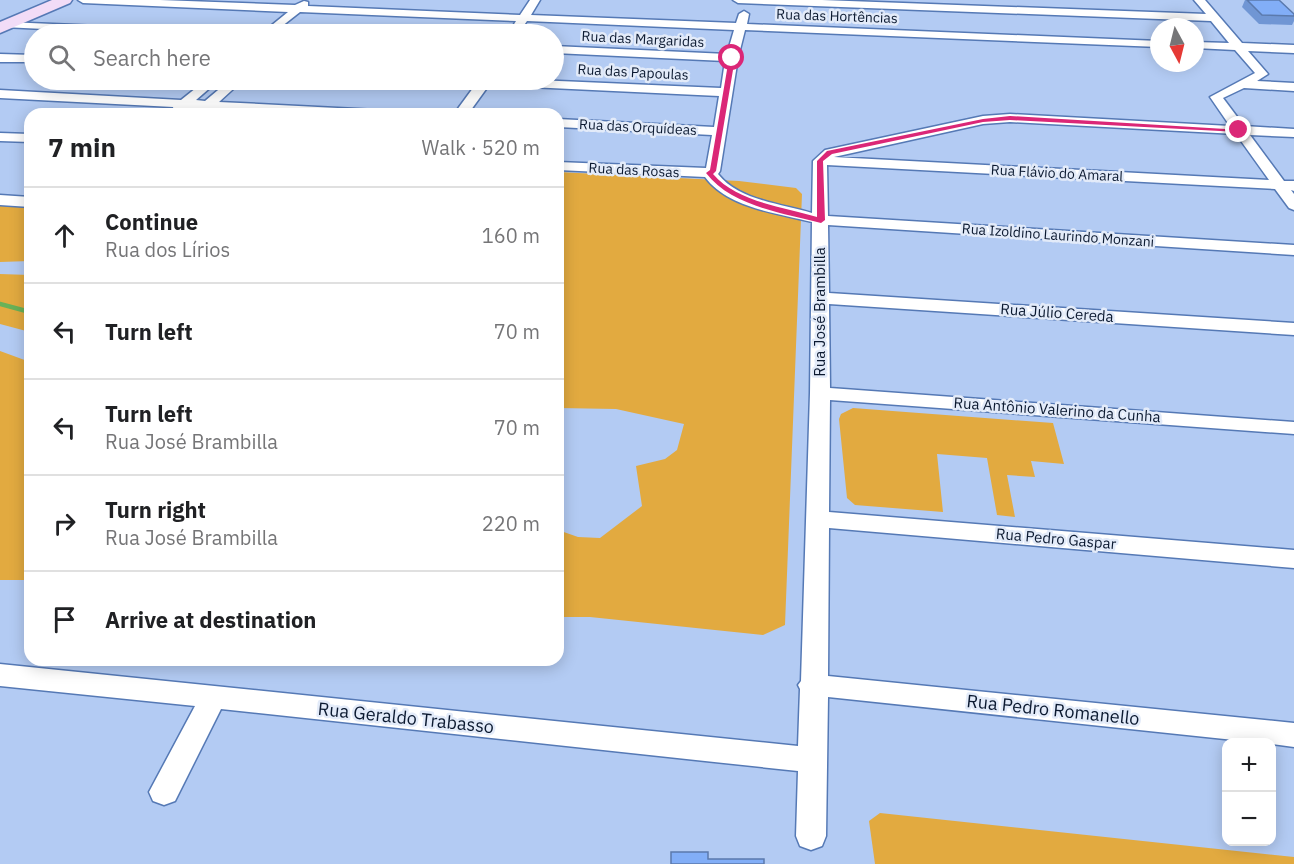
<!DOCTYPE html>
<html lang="en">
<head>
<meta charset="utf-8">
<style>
  :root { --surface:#fff; --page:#f2f2f2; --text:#202124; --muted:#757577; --line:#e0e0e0 }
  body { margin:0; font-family:"IBM Plex Sans",sans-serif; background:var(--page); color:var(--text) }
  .controls { position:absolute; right:18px; bottom:18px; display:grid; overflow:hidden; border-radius:12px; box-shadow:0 3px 15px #0003 }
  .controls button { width:54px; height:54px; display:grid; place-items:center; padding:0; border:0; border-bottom:2px solid var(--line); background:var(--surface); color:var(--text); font:30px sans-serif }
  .compass { position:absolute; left:1150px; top:18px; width:54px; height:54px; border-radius:50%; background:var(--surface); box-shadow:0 3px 15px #0003; rotate:173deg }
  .stop { position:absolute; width:18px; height:18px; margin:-14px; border:4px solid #db2777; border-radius:50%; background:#fff }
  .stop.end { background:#db2777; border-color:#fff; box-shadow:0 2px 6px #0008 }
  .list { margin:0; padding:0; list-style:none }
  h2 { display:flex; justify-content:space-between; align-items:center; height:78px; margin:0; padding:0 24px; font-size:26px }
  h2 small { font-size:20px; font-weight:400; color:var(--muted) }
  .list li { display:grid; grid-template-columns:39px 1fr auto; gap:18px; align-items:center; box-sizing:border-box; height:96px; padding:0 24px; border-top:2px solid var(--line) }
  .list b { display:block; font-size:22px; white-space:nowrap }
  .list p { margin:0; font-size:20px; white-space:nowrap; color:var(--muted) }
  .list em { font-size:20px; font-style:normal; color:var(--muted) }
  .icon { flex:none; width:33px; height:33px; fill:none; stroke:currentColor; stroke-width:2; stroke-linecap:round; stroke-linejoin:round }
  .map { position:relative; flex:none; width:1294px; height:864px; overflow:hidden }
  .search { position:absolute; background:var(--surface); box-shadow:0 3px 15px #0003; left:24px; top:24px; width:540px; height:66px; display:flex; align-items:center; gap:15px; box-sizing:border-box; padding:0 21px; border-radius:33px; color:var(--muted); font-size:22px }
  .panel { position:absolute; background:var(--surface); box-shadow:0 3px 15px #0003; left:24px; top:108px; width:540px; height:558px; border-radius:18px }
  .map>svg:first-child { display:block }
  .green { fill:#e2aa40 }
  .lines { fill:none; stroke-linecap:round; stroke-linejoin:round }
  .stream { stroke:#68b258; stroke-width:4.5 }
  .street-casing { stroke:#5579b5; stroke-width:3 }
  .secondary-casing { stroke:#5579b5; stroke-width:3 }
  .street { fill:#fff; fill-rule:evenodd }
  .secondary { fill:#f2dcf7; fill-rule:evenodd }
  .wall { fill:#7096d4 }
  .building { fill:#82aef7; stroke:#5b7aad; stroke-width:1.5 }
  .route { fill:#db2777 }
  .labels { text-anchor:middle; stroke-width:5; stroke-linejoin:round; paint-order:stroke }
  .far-street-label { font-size:14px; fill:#0b1930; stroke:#e3ebf9 }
  .street-label { font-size:15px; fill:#0b1930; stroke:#e3ebf9 }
  .near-street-label { font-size:18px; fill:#0b1930; stroke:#e3ebf9 }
</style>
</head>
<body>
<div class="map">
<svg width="1294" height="864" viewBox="0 0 1294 864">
  <rect width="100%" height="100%" fill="#b3cbf3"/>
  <g class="green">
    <path d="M558 172 739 181 796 188 802 194 785 625 763 635 590 617H558V530L578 537 600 538 642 506 636 466 665 459 677 450 684 424 616 409 558 408Z"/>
    <path d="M0 204 30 206V261L0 262Z"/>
    <path d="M0 274 30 275V332L0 324Z"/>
    <path d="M0 351 30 362V580H0Z"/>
    <path d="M853 408 1053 423 1064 464 1031 461 1035 477 1007 475 1015 517 997 515 987 458 937 454 943 512 855 505 847 498 839 419 841 414Z"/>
    <path d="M880 813 1294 857V864H875L869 821Z"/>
  </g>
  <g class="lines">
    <path class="stream" d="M0 304 30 312"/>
    <g class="street-casing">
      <g id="street">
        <path d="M78 0H160L295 5 304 1 308 2V6L520 15 530 0H540L531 15 736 23 739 14 744 11 749 14 747 24 1159 41V47L745 30 738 58 720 171 718 174C738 200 782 204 812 213L813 161 825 150 983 116 1010 114 1230 126 1210 97 1255 73 1235 50 1195 48V42L1229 43 1211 21 738 3 733 0H822L1206 14 1194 0H1205L1242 43 1294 45V53L1248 51 1268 74 1257 81 1294 83V91L1244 88 1223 98 1244 126 1294 129V137L1250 135 1284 181H1294V191L1291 190 1294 194V210L1289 208 1275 189 827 165 828 216 1294 245V255L828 225 829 293 1294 323V335L829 304 830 388 1294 422V434L830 400 829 512 1294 550V568L829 528 828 676 1294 723V747L1272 744V742H1253L828 697 826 836 822 846 811 850 800 846 796 836 798 771 221 709 175 801 164 805 153 801 149 792 195 706 0 686V664L798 746 800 689 798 685 801 681 810 393 812 222C777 213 728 208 705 177L558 170V162L706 168 712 135 558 127V119L714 127 719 96 489 85 468 114H454L476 84 462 83 460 80H536L721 88 725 61 554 53V46L727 54 734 30 527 21 518 34H508L516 21 300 12 272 34H261L288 12 83 3ZM1010 122 1236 134 1269 180 834 157 983 124Z"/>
        <path d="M7 22 213 31 219 34H147L3 27 1 25Z"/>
        <path d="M0 54 34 55V62H0Z"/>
        <path d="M206 80H219L196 100 205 101 230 80H243L219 102 377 110 384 114H303L211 109 202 114 197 113V108H187L179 112 174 111 173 107 0 98V90L181 100Z"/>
        <path d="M0 133 30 134V142L0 141Z"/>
        <path d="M0 195 30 197V207L0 205Z"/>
      </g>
    </g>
    <g class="secondary-casing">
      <path id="secondary" d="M52 0H72L70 3 0 33V22Z"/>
    </g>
    <use href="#street" class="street"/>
    <use href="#secondary" class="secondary"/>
  </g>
  <path class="wall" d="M1245 0H1279L1294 14V21L1292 25 1259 24 1242 7Z"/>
  <g class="building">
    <path d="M1247 0H1279L1294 14V16L1262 15Z"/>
    <path d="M671 852H708V859H764V864H671Z"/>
  </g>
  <path class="route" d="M732 56 735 58 716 171 713 174C737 202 783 207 817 217V161L827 151 983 119 1010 116 1242 130 1239 132 1010 120 983 122 832 154 823 161 825 220 821 223C783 213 731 206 706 173L710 170 729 58Z"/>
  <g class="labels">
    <g class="far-street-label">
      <text transform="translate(837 16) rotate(2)" y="5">Rua das Hortências</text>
      <text transform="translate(643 39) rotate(3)" y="5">Rua das Margaridas</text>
      <text transform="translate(633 72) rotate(3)" y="5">Rua das Papoulas</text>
      <text transform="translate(638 127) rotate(3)" y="5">Rua das Orquídeas</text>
      <text transform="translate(634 170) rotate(3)" y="5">Rua das Rosas</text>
      <text transform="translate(1057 173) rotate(3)" y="5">Rua Flávio do Amaral</text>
      <text transform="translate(1058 235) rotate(4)" y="5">Rua Izoldino Laurindo Monzani</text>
    </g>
    <g class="street-label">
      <text transform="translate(820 312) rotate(-90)" y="5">Rua José Brambilla</text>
      <text transform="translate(1057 313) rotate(4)" y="5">Rua Júlio Cereda</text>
      <text transform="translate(1057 410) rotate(4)" y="5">Rua Antônio Valerino da Cunha</text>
      <text transform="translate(1056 539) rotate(5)" y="5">Rua Pedro Gaspar</text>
    </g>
    <g class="near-street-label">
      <text transform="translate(1053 710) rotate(6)" y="6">Rua Pedro Romanello</text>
      <text transform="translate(406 718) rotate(6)" y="6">Rua Geraldo Trabasso</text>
    </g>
  </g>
</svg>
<div class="controls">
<button>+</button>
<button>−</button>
</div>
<svg class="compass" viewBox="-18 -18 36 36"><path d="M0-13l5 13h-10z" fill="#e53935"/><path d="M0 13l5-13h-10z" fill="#757577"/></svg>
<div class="stop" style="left:732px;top:58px"></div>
<div class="stop end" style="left:1239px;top:130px"></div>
<div class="search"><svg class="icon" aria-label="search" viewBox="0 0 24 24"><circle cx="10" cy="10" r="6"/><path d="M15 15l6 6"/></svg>Search here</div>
<section class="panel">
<h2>7 min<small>Walk · 520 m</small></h2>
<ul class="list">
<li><svg class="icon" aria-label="ahead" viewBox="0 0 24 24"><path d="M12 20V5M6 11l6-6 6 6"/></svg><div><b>Continue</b><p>Rua dos Lírios</p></div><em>160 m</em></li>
<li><svg class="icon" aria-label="left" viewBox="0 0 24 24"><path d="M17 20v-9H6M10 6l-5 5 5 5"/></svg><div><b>Turn left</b></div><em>70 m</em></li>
<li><svg class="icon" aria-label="left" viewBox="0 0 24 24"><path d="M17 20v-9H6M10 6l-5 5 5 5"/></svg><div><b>Turn left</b><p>Rua José Brambilla</p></div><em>70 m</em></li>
<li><svg class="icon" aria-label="right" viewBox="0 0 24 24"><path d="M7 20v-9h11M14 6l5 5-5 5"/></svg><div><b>Turn right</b><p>Rua José Brambilla</p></div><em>220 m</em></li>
<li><svg class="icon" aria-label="arrive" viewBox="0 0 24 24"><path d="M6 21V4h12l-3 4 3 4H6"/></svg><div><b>Arrive at destination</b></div></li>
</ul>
</section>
</div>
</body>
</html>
